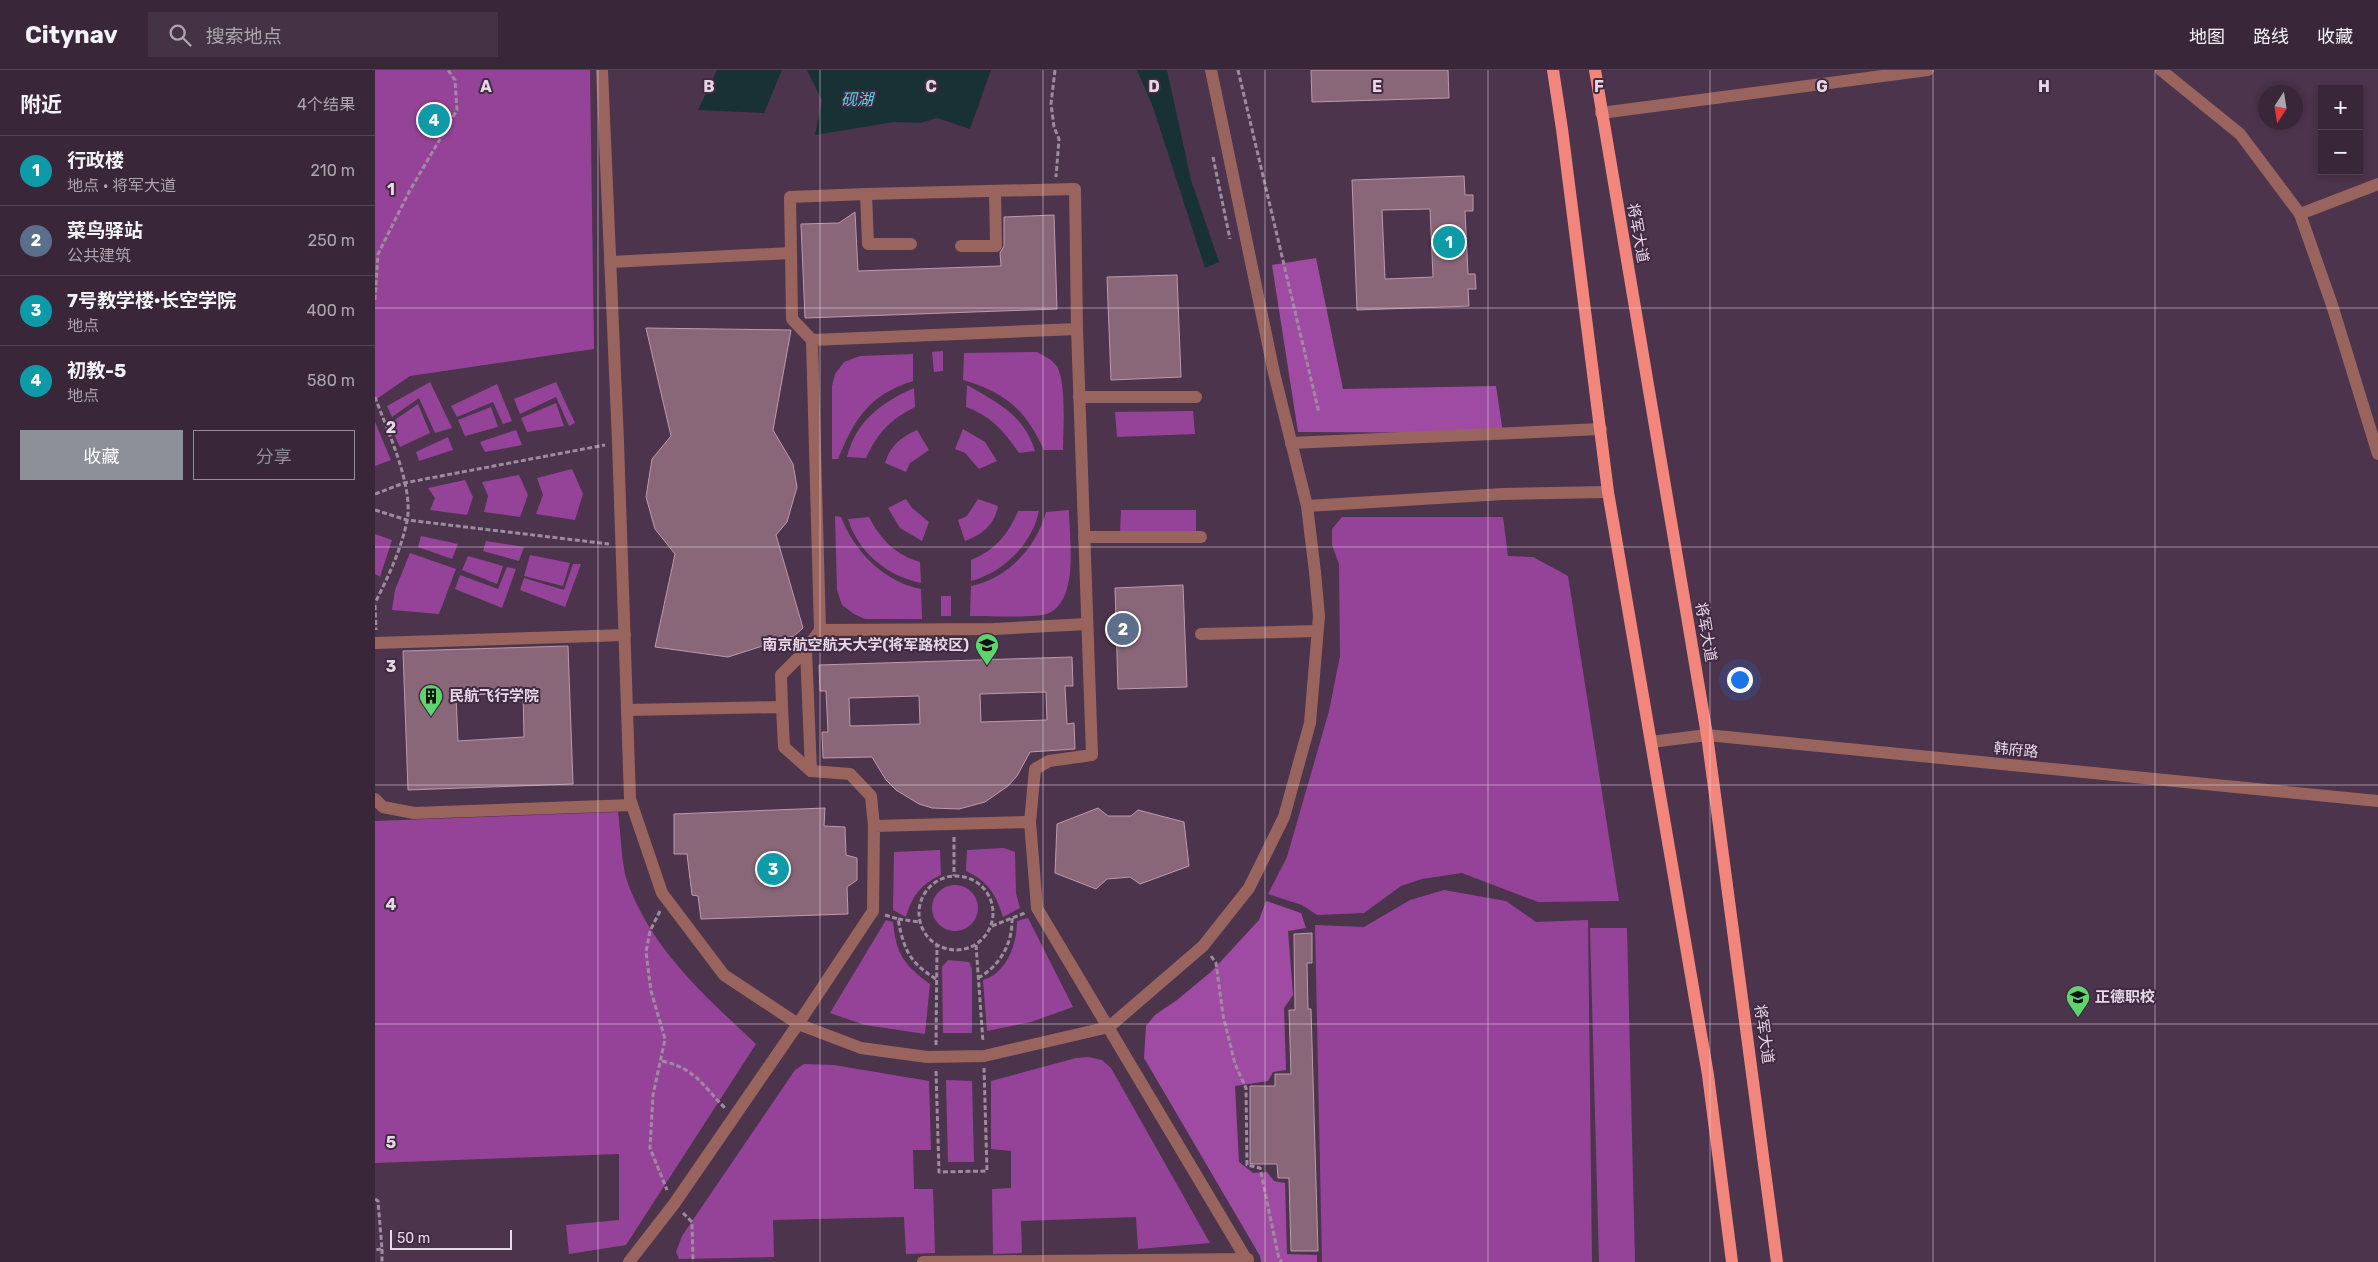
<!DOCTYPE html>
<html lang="zh">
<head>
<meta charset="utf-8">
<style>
  :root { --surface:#392739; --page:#434; --text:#f1f3f6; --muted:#aba5ae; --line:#534453; --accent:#8c9099 }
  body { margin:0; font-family:Rubik,"Noto Sans SC",sans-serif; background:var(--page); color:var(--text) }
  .controls { position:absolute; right:15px; top:15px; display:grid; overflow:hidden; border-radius:0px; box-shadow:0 2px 8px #0003 }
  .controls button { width:45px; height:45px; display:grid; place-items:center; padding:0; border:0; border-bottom:1px solid var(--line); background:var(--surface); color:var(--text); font:25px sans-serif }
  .compass { position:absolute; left:1883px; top:15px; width:45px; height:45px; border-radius:50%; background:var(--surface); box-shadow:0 2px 8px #0003; rotate:192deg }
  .scale { position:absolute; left:15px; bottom:12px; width:122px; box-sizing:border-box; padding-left:5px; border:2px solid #e7d8e7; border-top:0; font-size:14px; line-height:18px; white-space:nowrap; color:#e7d8e7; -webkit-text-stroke:4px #412a42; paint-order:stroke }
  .you { position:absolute; left:1364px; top:609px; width:18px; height:18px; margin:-12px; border:4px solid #fff; border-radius:50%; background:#1a73e8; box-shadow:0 0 0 8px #1a73e833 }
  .badge { display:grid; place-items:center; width:32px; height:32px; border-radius:50%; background:var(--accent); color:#fff; font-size:16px; font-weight:700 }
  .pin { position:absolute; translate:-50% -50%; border:2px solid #fff; box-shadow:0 1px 5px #0006 }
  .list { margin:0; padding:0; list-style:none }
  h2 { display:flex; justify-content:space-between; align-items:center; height:65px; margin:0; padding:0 20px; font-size:21px }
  h2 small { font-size:16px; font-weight:400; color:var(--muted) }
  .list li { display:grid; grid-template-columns:32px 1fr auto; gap:15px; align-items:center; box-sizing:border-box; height:70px; padding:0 20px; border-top:1px solid var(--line) }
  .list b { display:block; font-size:19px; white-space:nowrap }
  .list p { margin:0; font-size:16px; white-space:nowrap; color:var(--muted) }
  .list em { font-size:16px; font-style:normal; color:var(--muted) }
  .actions { display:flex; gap:10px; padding:15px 20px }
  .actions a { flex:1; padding:11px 0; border:1px solid var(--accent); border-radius:0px; text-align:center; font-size:18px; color:var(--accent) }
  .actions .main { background:var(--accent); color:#fff }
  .icon { flex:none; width:28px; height:28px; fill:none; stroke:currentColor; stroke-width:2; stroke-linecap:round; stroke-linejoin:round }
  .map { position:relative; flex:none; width:2003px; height:1192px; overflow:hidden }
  header { display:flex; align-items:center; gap:30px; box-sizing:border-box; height:70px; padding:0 25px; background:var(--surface); border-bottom:1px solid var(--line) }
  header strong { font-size:24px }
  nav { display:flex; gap:28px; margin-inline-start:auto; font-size:18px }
  .search { width:350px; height:45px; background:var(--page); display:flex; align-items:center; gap:12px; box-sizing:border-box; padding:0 18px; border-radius:0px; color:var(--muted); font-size:19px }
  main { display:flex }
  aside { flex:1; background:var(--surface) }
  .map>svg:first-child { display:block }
  .green { fill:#954398 }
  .forest { fill:#a04ba3 }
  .water { fill:#183135 }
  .building { fill:#896779; stroke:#be99ac; fill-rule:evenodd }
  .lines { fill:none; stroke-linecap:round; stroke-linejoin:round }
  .path { stroke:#9e8b9e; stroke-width:3; stroke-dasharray:5 2.5; stroke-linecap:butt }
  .minor { stroke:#9a645e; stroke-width:12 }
  .major { stroke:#f3867c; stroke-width:12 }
  .grid { fill:none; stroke:#e7d8e7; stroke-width:1; stroke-opacity:0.55 }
  .labels { text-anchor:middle; stroke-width:4; stroke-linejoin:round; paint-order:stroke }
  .street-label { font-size:15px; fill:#e7d8e7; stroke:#412a42 }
  .poi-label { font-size:15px; font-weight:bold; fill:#e7d8e7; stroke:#412a42; text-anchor:start }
  .water-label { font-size:16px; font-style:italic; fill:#55d5e5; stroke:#412a42 }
  .grid-label { font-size:16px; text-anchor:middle; font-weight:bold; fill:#e7d8e7; stroke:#412a42; stroke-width:4; stroke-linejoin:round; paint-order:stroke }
</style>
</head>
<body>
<header>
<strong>Citynav</strong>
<div class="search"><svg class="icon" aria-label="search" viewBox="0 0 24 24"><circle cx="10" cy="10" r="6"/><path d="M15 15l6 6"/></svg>搜索地点</div>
<nav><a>地图</a><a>路线</a><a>收藏</a></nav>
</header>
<main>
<aside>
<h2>附近<small>4个结果</small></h2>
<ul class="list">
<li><span class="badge" style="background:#0f9aa8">1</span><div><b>行政楼</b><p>地点 · 将军大道</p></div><em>210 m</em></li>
<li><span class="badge" style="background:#5c6f8a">2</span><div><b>菜鸟驿站</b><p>公共建筑</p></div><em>250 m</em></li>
<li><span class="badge" style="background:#0f9aa8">3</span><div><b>7号教学楼·长空学院</b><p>地点</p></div><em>400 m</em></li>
<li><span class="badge" style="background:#0f9aa8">4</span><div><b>初教-5</b><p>地点</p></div><em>580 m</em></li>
</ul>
<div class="actions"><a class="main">收藏</a><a>分享</a></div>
</aside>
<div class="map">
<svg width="2003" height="1192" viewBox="0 0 2003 1192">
  <rect width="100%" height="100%" fill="#4c344c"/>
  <g class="green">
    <path d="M0 0H215L219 279 35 306 0 330Z"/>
    <path d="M568 281V301L559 302 557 282Z"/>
    <path d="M662 282C669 286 676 289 681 295 692 311 688 360 688 380H669C650 339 631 323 588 310L589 283Z"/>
    <path d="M538 284V311C494 325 480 348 463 389H457V316L460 304 469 292 485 286Z"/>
    <path d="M55 312 77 358 60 363 44 328 17 347 12 336Z"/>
    <path d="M181 312 200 353 194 356 181 327 145 344 139 329Z"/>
    <path d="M122 314 137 351 128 354 118 332 82 347 76 336Z"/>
    <path d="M592 315C623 333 649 345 660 381L644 383C630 362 616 346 591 337Z"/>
    <path d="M539 318 540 337C514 351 504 361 491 388L472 387C481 351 507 332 539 318Z"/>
    <path d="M181 333 189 356 152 362 146 348Z"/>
    <path d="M43 334 55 363 25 377 14 354Z"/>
    <path d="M116 337 123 357 90 366 83 350Z"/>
    <path d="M818 341 820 364 742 367 740 342Z"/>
    <path d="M0 352 16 390 0 396Z"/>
    <path d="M588 359 610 372 622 391 604 399 590 383 580 379Z"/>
    <path d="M141 360 147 375 110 382 105 372Z"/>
    <path d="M542 360 554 380 535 393 531 402 510 393C515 376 526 367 542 360Z"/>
    <path d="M73 367 78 380 44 391 41 382Z"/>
    <path d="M197 399 208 424 200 450 161 444 168 425 162 408Z"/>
    <path d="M144 405 153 425 145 447 109 442 113 426 107 412Z"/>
    <path d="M90 410 98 427 92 445 55 440 60 428 53 418Z"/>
    <path d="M531 429 537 438 554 452 547 471 525 458 513 438Z"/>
    <path d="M603 429 623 436C620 454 607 465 590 471L583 450 592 446Z"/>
    <path d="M694 440C694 468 705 531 672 544 660 548 611 546 595 546L596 516C633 508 661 478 671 442Z"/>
    <path d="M746 440H821V464L745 463Z"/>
    <path d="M643 441H664C657 474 629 502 596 511V490C619 481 634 464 643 441Z"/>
    <path d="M460 446 466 447C479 481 509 512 546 519L547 549H490L479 544 467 535 462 520Z"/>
    <path d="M494 447C505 469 521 485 545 492L546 513C512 506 483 482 473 449Z"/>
    <path d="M967 447H1128L1133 486 1158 487 1193 506 1244 831 1163 832 1087 803 1047 809 1026 816 989 843 942 845 927 835 893 824 912 787 954 641 965 586 964 494 957 475V459Z"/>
    <path d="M0 464 17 470 5 507 0 504Z"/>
    <path d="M46 466 83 474 77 489 43 477Z"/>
    <path d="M111 471 149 477 144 491 108 481Z"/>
    <path d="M35 483 81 499 64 544 17 540 20 520Z"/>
    <path d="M155 485 195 493 188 516 149 506Z"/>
    <path d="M93 486 128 496 122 514 87 500Z"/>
    <path d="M198 494H206L190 537 145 520 149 508 189 520Z"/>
    <path d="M132 497 141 499 127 538 80 519 85 505 123 519Z"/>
    <rect x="566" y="526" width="10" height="20"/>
    <path d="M243 742C246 763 246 792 252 811 277 880 329 925 381 974L251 1175 194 1184 191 1155 244 1150V1084L0 1093V751Z"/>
    <path d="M629 778 640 782 641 823 645 838 628 847C621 824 613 811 591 801L592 780Z"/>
    <path d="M565 780 566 805C547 813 536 827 531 847L518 840 519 782Z"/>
    <circle cx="580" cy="838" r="23"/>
    <path d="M1069 820 1131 831 1161 852 1213 850 1217 1192H947L940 855 989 857 1035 830Z"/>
    <path d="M653 848 698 937 656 952 612 961 608 910C632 903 642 874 642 851Z"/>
    <path d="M511 850 518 852C521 884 529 895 555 914L550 964 490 955 455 943Z"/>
    <path d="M1215 858H1252L1260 1192H1224Z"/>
    <path d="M573 890 594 892 597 899V963H568L567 897Z"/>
    <path d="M713 987 727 990 736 998 835 1173 763 1179 761 1147 646 1151 647 1183 618 1184 617 1119 636 1118V1081L616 1079V1011L701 988Z"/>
    <path d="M429 994 459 995 554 1011 556 1080H538L539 1119H558L560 1183 531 1184 529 1147 398 1150 399 1187 304 1189 301 1182 307 1166 420 1000Z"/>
    <path d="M571 1010 597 1011 599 1092H573Z"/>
  </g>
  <g class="forest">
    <path d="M941 188 968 319 1121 316 1128 363 923 362 897 195Z"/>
    <path d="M891 831 926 843 931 858 913 861 918 925 909 938 911 1000 898 1002 893 1011 860 1016 864 1092 878 1103 892 1102 899 1111 910 1113 912 1184 942 1185V1192H886L885 1186 769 988 771 956 780 945 802 930 837 901 884 850Z"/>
  </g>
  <g class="water">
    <path d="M342 0H407L389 43 323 40Z"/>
    <path d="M432 0H616L595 59 562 48 545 53 519 52 440 65 447 31Z"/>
    <path d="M762 0H792L816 110 844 192 830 198 778 37Z"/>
  </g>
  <g class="building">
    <path d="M936 0H1073L1074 28 937 32Z"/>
    <path d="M1089 106 1090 125H1098V141H1090L1093 204H1100L1101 219H1093L1094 236 982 240 977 110ZM1055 139 1058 207 1010 209 1007 140Z"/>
    <path d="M480 142 483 201 626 196 625 183 629 176V147L679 145 682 239 430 248 426 154 464 153Z"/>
    <path d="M802 205 806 307 736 310 732 207Z"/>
    <path d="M271 258 416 260 398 360 418 394 422 417 412 452 401 465 428 558 419 566 353 587 280 577 300 484 280 459 271 427 277 389 296 366Z"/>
    <path d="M808 515 812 617 743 619 740 518Z"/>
    <path d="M193 576 198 714 33 720 28 581ZM148 622 149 667 83 671 81 626Z"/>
    <path d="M697 587 698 616H690L692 654 699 653 700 679 655 682 642 706 633 716 610 732 584 739 557 738 544 734 521 720 511 710 497 687 448 688 447 662H453L451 621H445L444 595ZM671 622 672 650 606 652 605 624ZM544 626 545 654 475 656 474 628Z"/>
    <path d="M450 738 449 756 470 757 471 785 482 788V810L472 817 473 844 326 849 323 826 317 825 312 784H299V744Z"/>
    <path d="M723 738 733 746H756L763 740 809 752 814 796 765 814 755 807 732 809 721 819 680 803 682 754Z"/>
    <path d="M937 863V893H932L933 939H936L943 1181H916L914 1108H903L902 1094H875V1016H900V1004H916L914 940H920L919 864Z"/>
  </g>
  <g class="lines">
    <g class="path">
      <path d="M680 0 676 34 679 57 684 69 681 107"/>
      <path d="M863 0 944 343"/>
      <path d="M838 87 855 169"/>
      <path d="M0 230 3 184 34 122 82 40 80 10 73 0"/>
      <path d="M0 327C12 360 39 416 32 451 26 480 13 507 0 533"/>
      <path d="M0 424 29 413 230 375"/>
      <path d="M0 440 32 450 234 474"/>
      <path d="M0 535 1 560"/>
      <path d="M579 767V806"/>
      <circle cx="581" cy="843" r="37"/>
      <path d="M285 841 275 861 271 882 276 921 290 969 278 1025 275 1078 292 1120"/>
      <path d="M510 845 523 849C529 880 534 892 561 909"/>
      <path d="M523 849 544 852"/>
      <path d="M617 856 650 843"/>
      <path d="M601 875 608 972"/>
      <path d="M836 886 841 893 848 945 860 994 871 1018 872 1095 885 1098 904 1189 907 1192"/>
      <path d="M603 908C625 896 638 873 637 848"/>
      <path d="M561 975 562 875"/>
      <path d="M287 991C320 998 328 1016 350 1038"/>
      <path d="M561 1001 564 1102 612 1101 609 998"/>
      <path d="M0 1129 3 1131 7 1179 0 1180"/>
      <path d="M308 1143 317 1152 318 1192"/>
      <path d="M7 1179V1192"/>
    </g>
    <g class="minor">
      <path d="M227 0 243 372 255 729 287 823 349 905 423 954 486 978 552 987 609 986 734 957 828 876 874 818 909 747 935 653 944 546 940 502 932 436 899 303 836 0"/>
      <path d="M1786 0 1865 64 1925 144 1957 235 2003 384"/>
      <path d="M1226 43 1553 0"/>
      <path d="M491 124 700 119 702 259 717 685 674 691 660 699 655 752"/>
      <path d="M1925 144 2003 114"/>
      <path d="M586 176H621L620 121"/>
      <path d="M416 183 415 127 491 124 493 174H536"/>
      <path d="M235 192 416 183 417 249 437 270"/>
      <path d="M704 327H821"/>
      <path d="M916 373 1226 359"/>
      <path d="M932 436 1128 424 1233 422"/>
      <path d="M709 467H826"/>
      <path d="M445 560 437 270 702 259"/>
      <path d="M826 564 942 561"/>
      <path d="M0 573 250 565"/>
      <path d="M407 637 406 605 431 580"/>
      <path d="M252 640 407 637 409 677 436 701"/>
      <path d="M1276 672 1332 665 2003 731"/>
      <path d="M0 729 8 737 39 743 257 735"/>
      <path d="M499 756 496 726 475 704 436 701 431 580 445 560 619 559 712 554"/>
      <path d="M254 1192 299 1134 423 954 498 841 499 756 655 752 662 838 873 1192"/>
      <path d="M548 1192 873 1189"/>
    </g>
    <g class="major">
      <path d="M1178 0 1187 59 1233 422 1333 1005 1357 1192"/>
      <path d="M1220 0 1332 665 1402 1192"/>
    </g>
  </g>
  <path class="grid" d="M223 0V1192M445 0V1192M668 0V1192M890 0V1192M1113 0V1192M1335 0V1192M1558 0V1192M1780 0V1192M0 238H2003M0 477H2003M0 715H2003M0 954H2003"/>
  <defs>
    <g id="university-pin" transform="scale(1.25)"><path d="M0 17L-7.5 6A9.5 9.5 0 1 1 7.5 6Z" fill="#5cd56d" stroke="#412a42"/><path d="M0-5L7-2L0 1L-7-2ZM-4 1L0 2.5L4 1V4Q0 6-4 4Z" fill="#111"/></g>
    <g id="building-pin" transform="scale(1.25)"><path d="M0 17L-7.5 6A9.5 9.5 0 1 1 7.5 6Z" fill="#5cd56d" stroke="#412a42"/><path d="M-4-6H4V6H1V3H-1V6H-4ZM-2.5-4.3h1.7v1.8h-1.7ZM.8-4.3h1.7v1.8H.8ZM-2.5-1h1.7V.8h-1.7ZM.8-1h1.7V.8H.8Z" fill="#111"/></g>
    <g id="school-pin" transform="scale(1.25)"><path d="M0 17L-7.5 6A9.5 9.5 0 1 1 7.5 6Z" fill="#5cd56d" stroke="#412a42"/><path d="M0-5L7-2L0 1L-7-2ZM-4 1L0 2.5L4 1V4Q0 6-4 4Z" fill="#111"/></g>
  </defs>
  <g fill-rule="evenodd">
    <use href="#university-pin" x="612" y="575"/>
    <use href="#building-pin" x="56" y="626"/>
    <use href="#school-pin" x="1703" y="927"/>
  </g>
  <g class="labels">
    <g class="street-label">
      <text transform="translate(1263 163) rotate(80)" y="5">将军大道</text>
      <text transform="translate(1331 562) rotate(80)" y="5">将军大道</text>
      <text transform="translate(1641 680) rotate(5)" y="5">韩府路</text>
      <text transform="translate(1389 964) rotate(82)" y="5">将军大道</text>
    </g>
    <g class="poi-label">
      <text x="594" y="580" text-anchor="end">南京航空航天大学(将军路校区)</text>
      <text x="74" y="631">民航飞行学院</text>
      <text x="1720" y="932">正德职校</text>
    </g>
    <g class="water-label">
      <text x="482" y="35">砚湖</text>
    </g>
  </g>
  <g class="grid-label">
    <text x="111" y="22">A</text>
    <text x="334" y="22">B</text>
    <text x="556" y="22">C</text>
    <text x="779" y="22">D</text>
    <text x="1002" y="22">E</text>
    <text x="1224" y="22">F</text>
    <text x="1447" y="22">G</text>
    <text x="1669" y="22">H</text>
    <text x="16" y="125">1</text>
    <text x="16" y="363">2</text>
    <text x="16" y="602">3</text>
    <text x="16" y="840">4</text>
    <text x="16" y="1078">5</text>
  </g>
</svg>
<div class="controls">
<button>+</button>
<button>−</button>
</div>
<svg class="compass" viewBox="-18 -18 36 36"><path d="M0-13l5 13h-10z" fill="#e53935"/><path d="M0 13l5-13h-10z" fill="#aba5ae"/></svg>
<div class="scale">50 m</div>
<div class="you"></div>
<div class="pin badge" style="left:1074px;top:172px;background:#0f9aa8">1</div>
<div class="pin badge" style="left:748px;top:559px;background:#5c6f8a">2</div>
<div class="pin badge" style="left:398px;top:799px;background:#0f9aa8">3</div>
<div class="pin badge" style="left:59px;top:50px;background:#0f9aa8">4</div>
</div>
</main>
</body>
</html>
